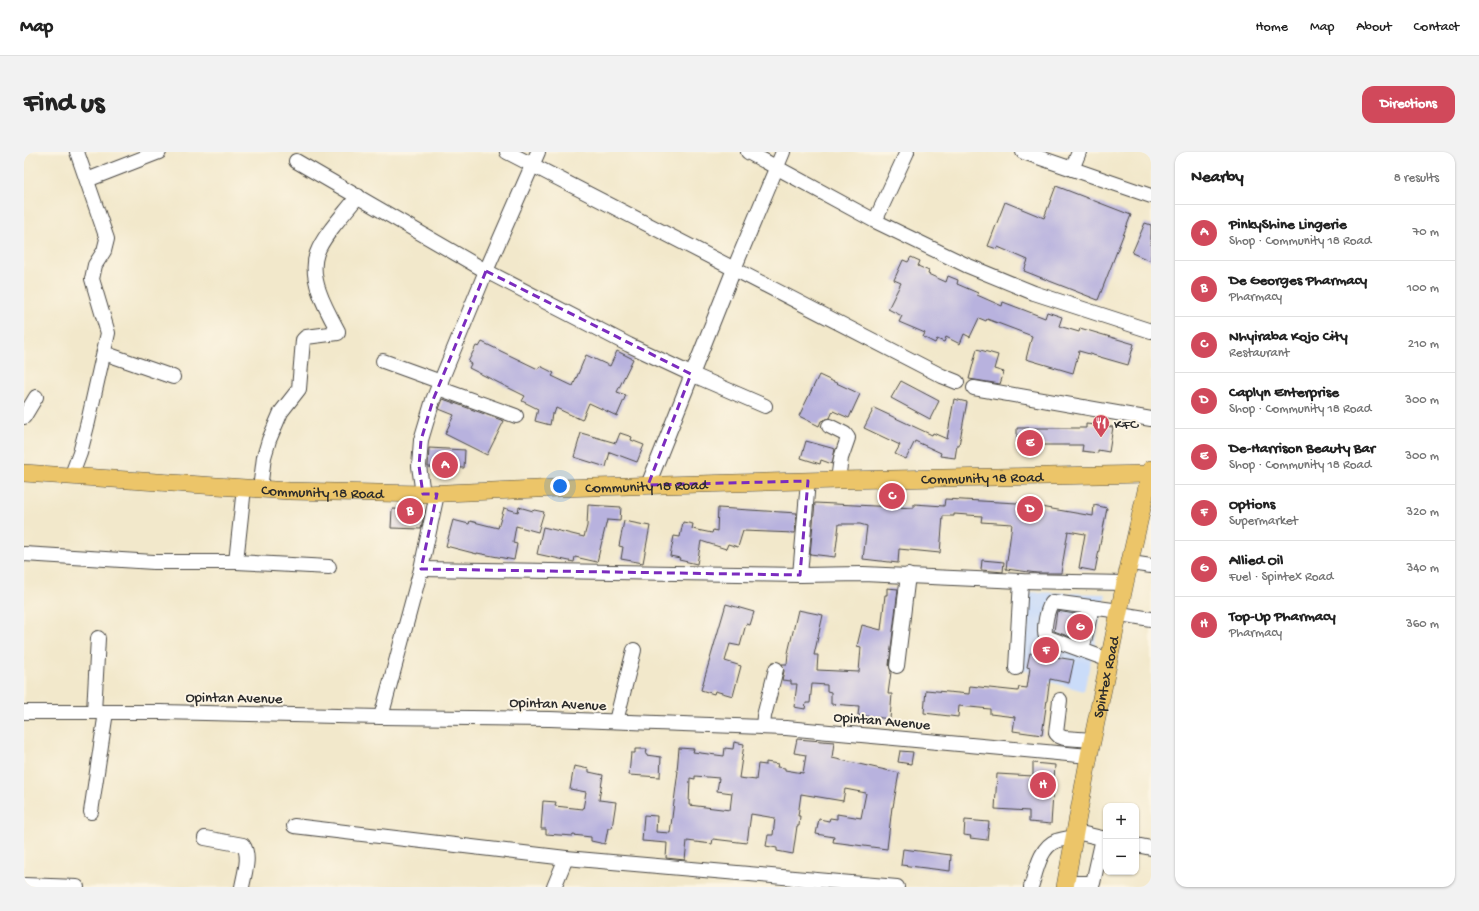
<!DOCTYPE html>
<html lang="en">
<head>
<meta charset="utf-8">
<style>
  :root { --surface:#fff; --page:#f2f2f2; --text:#222; --muted:#767676; --line:#e0e0e0; --accent:#d1495b }
  body { margin:0; font-family:"Gochi Hand",sans-serif; background:var(--page); color:var(--text) }
  .controls { position:absolute; right:12px; bottom:12px; display:grid; overflow:hidden; border-radius:8px; box-shadow:0 1px 3px #0004 }
  .controls button { width:36px; height:36px; display:grid; place-items:center; padding:0; border:0; border-bottom:1px solid var(--line); background:var(--surface); color:var(--text); font:20px sans-serif }
  .you { position:absolute; left:536px; top:334px; width:14px; height:14px; margin:-10px; border:3px solid #fff; border-radius:50%; background:#1a73e8; box-shadow:0 0 0 6px #1a73e833 }
  .badge { display:grid; place-items:center; width:26px; height:26px; border-radius:50%; background:var(--accent); color:#fff; font-size:13px; font-weight:700 }
  .pin { position:absolute; translate:-50% -50%; border:2px solid #fff; box-shadow:0 1px 4px #0006 }
  .list { margin:0; padding:0; list-style:none }
  h2 { display:flex; justify-content:space-between; align-items:center; height:52px; margin:0; padding:0 16px; font-size:17px }
  h2 small { font-size:13px; font-weight:400; color:var(--muted) }
  .list li { display:grid; grid-template-columns:26px 1fr auto; gap:12px; align-items:center; box-sizing:border-box; height:56px; padding:0 16px; border-top:1px solid var(--line) }
  .list b { display:block; font-size:15px; white-space:nowrap }
  .list p { margin:0; font-size:13px; white-space:nowrap; color:var(--muted) }
  .list em { font-size:13px; font-style:normal; color:var(--muted) }
  .map { position:relative; flex:none; width:1127px; height:735px; overflow:hidden; border-radius:12px }
  header { display:flex; align-items:center; gap:24px; box-sizing:border-box; height:56px; padding:0 20px; background:var(--surface); border-bottom:1px solid var(--line) }
  header strong { font-size:19px }
  nav { display:flex; gap:22px; margin-inline-start:auto; font-size:14px }
  .intro { display:flex; align-items:center; justify-content:space-between; box-sizing:border-box; height:96px; padding:0 24px }
  h1 { margin:0; font-size:28px }
  .button { padding:10px 18px; border-radius:12px; background:var(--accent); color:#fff; font-size:14px; font-weight:700 }
  main { display:flex; gap:24px; padding:0 24px }
  aside { flex:1; background:var(--surface); border-radius:12px; box-shadow:0 1px 3px #0004 }
  .map>svg:first-child { display:block }
  .built { fill:#cadcf9 }
  .building { fill:#b8b2de; fill-rule:evenodd }
  .lines { fill:none; stroke-linecap:round; stroke-linejoin:round }
  .minor-casing { stroke:#494743; stroke-width:16 }
  .major-casing { stroke:#494743; stroke-width:18 }
  .minor { stroke:#fff; stroke-width:14 }
  .major { stroke:#ecc569; stroke-width:17 }
  .marked { fill:none; stroke:#7b2cbf; stroke-width:3; stroke-dasharray:8 5; stroke-linejoin:round }
  .labels { text-anchor:middle; stroke-width:4; stroke-linejoin:round; paint-order:stroke }
  .poi-label { font-size:15px; fill:#2b2b2b; stroke:#fcf5e5; text-anchor:start }
  .street-label { font-size:15px; fill:#2b2b2b; stroke:#fcf5e5 }
</style>
</head>
<body>
<header>
<strong>Map</strong>
<nav><a>Home</a><a>Map</a><a>About</a><a>Contact</a></nav>
</header>
<div class="intro"><h1>Find us</h1><a class="button">Directions</a></div>
<main>
<div class="map">
<svg width="1127" height="735" viewBox="0 0 1127 735">
  <rect width="100%" height="100%" fill="#fcf5e5"/>
  <filter id="ink" filterUnits="userSpaceOnUse"><feTurbulence type="fractalNoise" baseFrequency=".025" numOctaves="2"/><feDisplacementMap in="SourceGraphic" scale="8" xChannelSelector="R" yChannelSelector="G"/><feConvolveMatrix kernelMatrix="1 2 1 2 8 2 1 2 1" color-interpolation-filters="sRGB"/></filter>
  <filter id="wash" filterUnits="userSpaceOnUse"><feTurbulence type="fractalNoise" baseFrequency=".012" numOctaves="4" result="noise"/><feDisplacementMap in="SourceGraphic" scale="16" xChannelSelector="R" yChannelSelector="G"/><feGaussianBlur stdDeviation="0.9" result="paint"/><feColorMatrix in="noise" values="0 0 0 0 0 0 0 0 0 0 0 0 0 0 0 0 0 1.4 0 .05"/><feComposite in="paint" operator="in"/></filter>
  <g filter="url(#wash)">
    <rect width="100%" height="100%" fill="#f2e8cb"/>
    <path class="built" d="M1002 440 1082 442 1060 539 1023 529 1021 523 995 517Z"/>
    <g id="blocks">
      <g class="building">
        <path d="M1032 34 1107 63 1074 148 1000 119 1004 108 974 95 973 97 964 94 981 50 1020 66Z"/>
        <path d="M1121 71 1127 73V109L1108 101Z"/>
        <path d="M887 105 896 109 894 114 905 119 904 122 922 130 924 124 934 128 933 132 954 141 953 143 978 154 979 150 1021 166 1023 160 1038 165 1035 174 1055 180 1056 176 1110 192 1104 213 1055 199 1049 221 1002 207 1008 184 963 167 962 169 955 166 946 185 940 182 936 192 922 185 920 190 913 187 911 191 899 185 901 181 875 170 878 164 864 157 877 131 870 128 879 108 884 110Z"/>
        <path d="M458 190 514 217 516 214 530 221 528 224 549 234 562 203 586 214 593 199 609 207 593 240 602 243 593 264 565 251 558 268 532 256 530 262H528L526 273 511 269 514 257 498 249 501 244 445 216 447 212 444 210 452 194 455 195Z"/>
        <path d="M953 197 974 203 970 217 980 220 976 232 945 227Z"/>
        <path d="M795 223 836 242 825 266 809 259 806 266 797 269 795 274 775 264Z"/>
        <path d="M877 229 915 249 906 267 867 246Z"/>
        <path d="M419 247 480 269 463 303 421 282 430 263 415 257Z"/>
        <path d="M930 247 943 250 935 293H933L931 306 916 304 917 301 891 289 882 307 871 302 876 293 840 276 850 256 908 283 909 281 923 287Z"/>
        <path d="M1062 272 1089 275 1085 300 1074 298V301L1058 299 1059 293H993V276H1062Z"/>
        <path d="M557 281 592 291 596 281 608 285 607 288 620 293 613 310 586 300 582 315 550 305Z"/>
        <path d="M782 289 811 297 808 312 797 308 796 312 777 306Z"/>
        <path d="M405 296 441 298 440 316 404 315Z"/>
        <path d="M921 347 993 351 1069 364 1070 353 1083 356 1071 419 1055 416 1061 382 1044 379 1037 421H1013L982 417 988 372 957 370 958 364 930 362V364H919L916 401 875 397 874 411 839 407 843 374 836 372H815L811 405 786 402 791 351 890 356V352L920 354Z"/>
        <path d="M564 353 597 355 596 369 583 368 573 410 551 405 550 410 513 402 519 375 560 385 563 374Z"/>
        <path d="M495 355 509 359 510 358 520 360 514 380 492 374 489 391 493 392 490 408 453 401V402L422 394 429 368 445 372 446 369 474 376 480 356 494 360Z"/>
        <path d="M694 356 773 361 771 381 719 379 714 395 704 392 702 397 677 389 673 412 655 408 656 406 646 404 650 384 656 385 659 370 669 372 668 377 688 381 689 378 693 379Z"/>
        <path d="M368 357 401 358 397 377 367 376Z"/>
        <path d="M600 369 626 374 619 411 597 407 599 395 595 394Z"/>
        <path d="M958 408 980 410 979 420 957 418Z"/>
        <path d="M863 436 874 437 865 513 867 520 864 542H868L866 567 834 563 835 554 807 552V540L803 539V533L788 532 786 551H782L781 557 770 555 773 532H767V529L758 528 760 519 758 512H763L764 501 774 458 799 463 790 503H794L793 518 835 520 837 495 833 494 838 473 857 478 861 443H863Z"/>
        <path d="M702 452 730 460 726 473 722 472 716 494 706 492 701 509 717 514 709 544 691 539 690 542 677 538Z"/>
        <path d="M1033 459 1057 463 1052 487 1030 479Z"/>
        <path d="M1006 501 1050 508 1045 531 1026 527 1018 583 989 579 991 565 966 562V557L935 554 934 565 900 561 902 538 945 542 946 534 994 539 995 535 1003 536 1006 516 1003 515Z"/>
        <path d="M773 587 810 590 808 606 875 621 869 655H868L863 697 809 690 810 685 792 682 795 667 805 669 806 666 813 667V662L837 666 842 641 821 637 819 649 777 642 774 664H776L775 674H773L769 702 753 699V696L742 694 744 683H749L751 666 727 662 723 691 689 687 688 692 663 689 661 708 642 706 643 691 618 689 620 663 633 664 632 680 646 681 654 619H653L655 596 670 597 669 600 700 604 701 596 709 597 710 590 720 592 715 626 732 628 734 612 742 613V610L754 612 753 615 761 616V618L779 621 782 603 770 601ZM671 624 695 626 693 639 708 641 706 658 665 653 666 626 671 627Z"/>
        <path d="M611 597H623L622 603 637 605 636 625 605 623 607 601H611Z"/>
        <path d="M876 599 889 600 887 612 874 610Z"/>
        <path d="M1009 611 1031 613 1027 672 1005 670V659L971 657 973 622 1009 624Z"/>
        <path d="M550 614 565 617V620L579 623 575 648 592 650 588 676H584L581 692 567 689V685L549 683V684L522 682V677H517L519 649 532 650 531 654 559 657 562 640 546 637Z"/>
        <path d="M941 668 965 670 963 688 946 686 947 684 940 683Z"/>
        <path d="M879 697 927 703 926 719 877 713Z"/>
      </g>
    </g>
  </g>
  <g filter="url(#ink)">
    <use href="#blocks" fill-opacity="0" stroke="#494743" stroke-width="1"/>
    <g class="lines">
      <g class="minor-casing">
        <g id="minor">
          <path d="M483 0 918 224 933 230"/>
          <path d="M724 0 851 69 942 113 1010 141 1127 179"/>
          <path d="M999 0 1127 44"/>
          <path d="M272 9 462 119 605 193 667 222 741 254"/>
          <path d="M1048 17 1055 0"/>
          <path d="M63 28 135 0"/>
          <path d="M851 69 883 0"/>
          <path d="M80 201 149 225"/>
          <path d="M359 209 417 230"/>
          <path d="M414 236 492 264"/>
          <path d="M950 236 1127 267"/>
          <path d="M0 265 12 245"/>
          <path d="M805 274 821 282 824 286 817 306 814 328"/>
          <path d="M47 325 56 301 64 270 84 181 68 127 71 113 80 99 83 87 53 0"/>
          <path d="M624 333 710 117 759 0"/>
          <path d="M236 337 240 305 245 288 257 260 275 237 279 188 282 185 314 181V179C302 157 284 126 293 101 300 82 322 60 334 44"/>
          <path d="M399 342 395 314 397 288 409 248 462 119 514 0"/>
          <path d="M0 402 130 410H212L305 415"/>
          <path d="M212 410 220 336"/>
          <path d="M1107 411 1127 414"/>
          <path d="M397 417 776 423 839 422 997 429 1101 431"/>
          <path d="M776 423 784 329"/>
          <path d="M1096 462 1127 467"/>
          <path d="M1058 498 1068 455"/>
          <path d="M1085 508 1022 485C1019 478 1023 454 1029 450L1096 459"/>
          <path d="M873 514 884 423"/>
          <path d="M992 516 997 429"/>
          <path d="M1036 548 1032 581 1035 584 1040 586 1069 588"/>
          <path d="M0 560H136L357 565 526 567 762 576 1065 604"/>
          <path d="M70 560 74 486"/>
          <path d="M357 565 397 417 413 342"/>
          <path d="M592 569 610 498"/>
          <path d="M739 575 740 564 752 517"/>
          <path d="M67 660 82 560"/>
          <path d="M270 674 542 706 873 735"/>
          <path d="M1052 680 1082 687"/>
          <path d="M181 686 219 693C227 704 220 723 218 735"/>
          <path d="M1112 693 1127 696"/>
          <path d="M1042 731H1069L1079 686"/>
          <path d="M0 733 53 735"/>
          <path d="M530 735 542 706"/>
          <path d="M1007 735C1012 720 1016 695 1032 689 1038 687 1045 686 1051 685"/>
        </g>
      </g>
      <g class="major-casing">
        <g id="major">
          <path id="s1" d="M0 321 265 339 399 342 535 336 814 328 1126 322"/>
          <path id="s2" d="M1041 735 1065 604 1101 431 1127 317"/>
        </g>
      </g>
      <use href="#minor" class="minor"/>
      <use href="#major" class="major"/>
    </g>
  </g>
  <path class="marked" d="M462 119 667 222 624 333 784 329 776 423 397 417 413 342H399L395 314 397 288 409 248Z"/>
  <defs>
    <g id="restaurant-pin" transform="scale(0.9)"><path d="M0 17L-7.5 6A9.5 9.5 0 1 1 7.5 6Z" fill="#d1495b" stroke="#fcf5e5"/><path d="M-5-6h1v4h1v-4h1v4h1v-4h1v5L-1.5 .5V6h-2V.5L-5-1ZM5-6V6H3V1.5H1.5Q1.5-4 5-6Z" fill="#fff"/></g>
  </defs>
  <g fill-rule="evenodd">
    <use href="#restaurant-pin" x="1077" y="271"/>
  </g>
  <g class="labels">
    <g class="poi-label">
      <text x="1090" y="276">KFC</text>
    </g>
    <g class="street-label">
      <text dy="5" stroke="none"><textPath href="#s1" startOffset="959">Community 18 Road</textPath></text>
      <text dy="5" stroke="none"><textPath href="#s1" startOffset="623">Community 18 Road</textPath></text>
      <text dy="5" stroke="none"><textPath href="#s1" startOffset="299">Community 18 Road</textPath></text>
      <text dy="5" stroke="none"><textPath href="#s2" startOffset="214">Spintex Road</textPath></text>
      <text transform="translate(210 545) rotate(1)" y="5">Opintan Avenue</text>
      <text transform="translate(534 551) rotate(2)" y="5">Opintan Avenue</text>
      <text transform="translate(858 568) rotate(5)" y="5">Opintan Avenue</text>
    </g>
  </g>
</svg>
<div class="controls">
<button>+</button>
<button>−</button>
</div>
<div class="you"></div>
<div class="pin badge" style="left:421px;top:313px">A</div>
<div class="pin badge" style="left:386px;top:359px">B</div>
<div class="pin badge" style="left:868px;top:344px">C</div>
<div class="pin badge" style="left:1006px;top:357px">D</div>
<div class="pin badge" style="left:1006px;top:291px">E</div>
<div class="pin badge" style="left:1022px;top:498px">F</div>
<div class="pin badge" style="left:1056px;top:475px">G</div>
<div class="pin badge" style="left:1019px;top:633px">H</div>
</div>
<aside>
<h2>Nearby<small>8 results</small></h2>
<ul class="list">
<li><span class="badge">A</span><div><b>PinkyShine Lingerie</b><p>Shop · Community 18 Road</p></div><em>70 m</em></li>
<li><span class="badge">B</span><div><b>De Georges Pharmacy</b><p>Pharmacy</p></div><em>100 m</em></li>
<li><span class="badge">C</span><div><b>Nhyiraba Kojo City</b><p>Restaurant</p></div><em>210 m</em></li>
<li><span class="badge">D</span><div><b>Caplyn Enterprise</b><p>Shop · Community 18 Road</p></div><em>300 m</em></li>
<li><span class="badge">E</span><div><b>De-Harrison Beauty Bar</b><p>Shop · Community 18 Road</p></div><em>300 m</em></li>
<li><span class="badge">F</span><div><b>Options</b><p>Supermarket</p></div><em>320 m</em></li>
<li><span class="badge">G</span><div><b>Allied Oil</b><p>Fuel · Spintex Road</p></div><em>340 m</em></li>
<li><span class="badge">H</span><div><b>Top-Up Pharmacy</b><p>Pharmacy</p></div><em>360 m</em></li>
</ul>
</aside>
</main>
</body>
</html>
